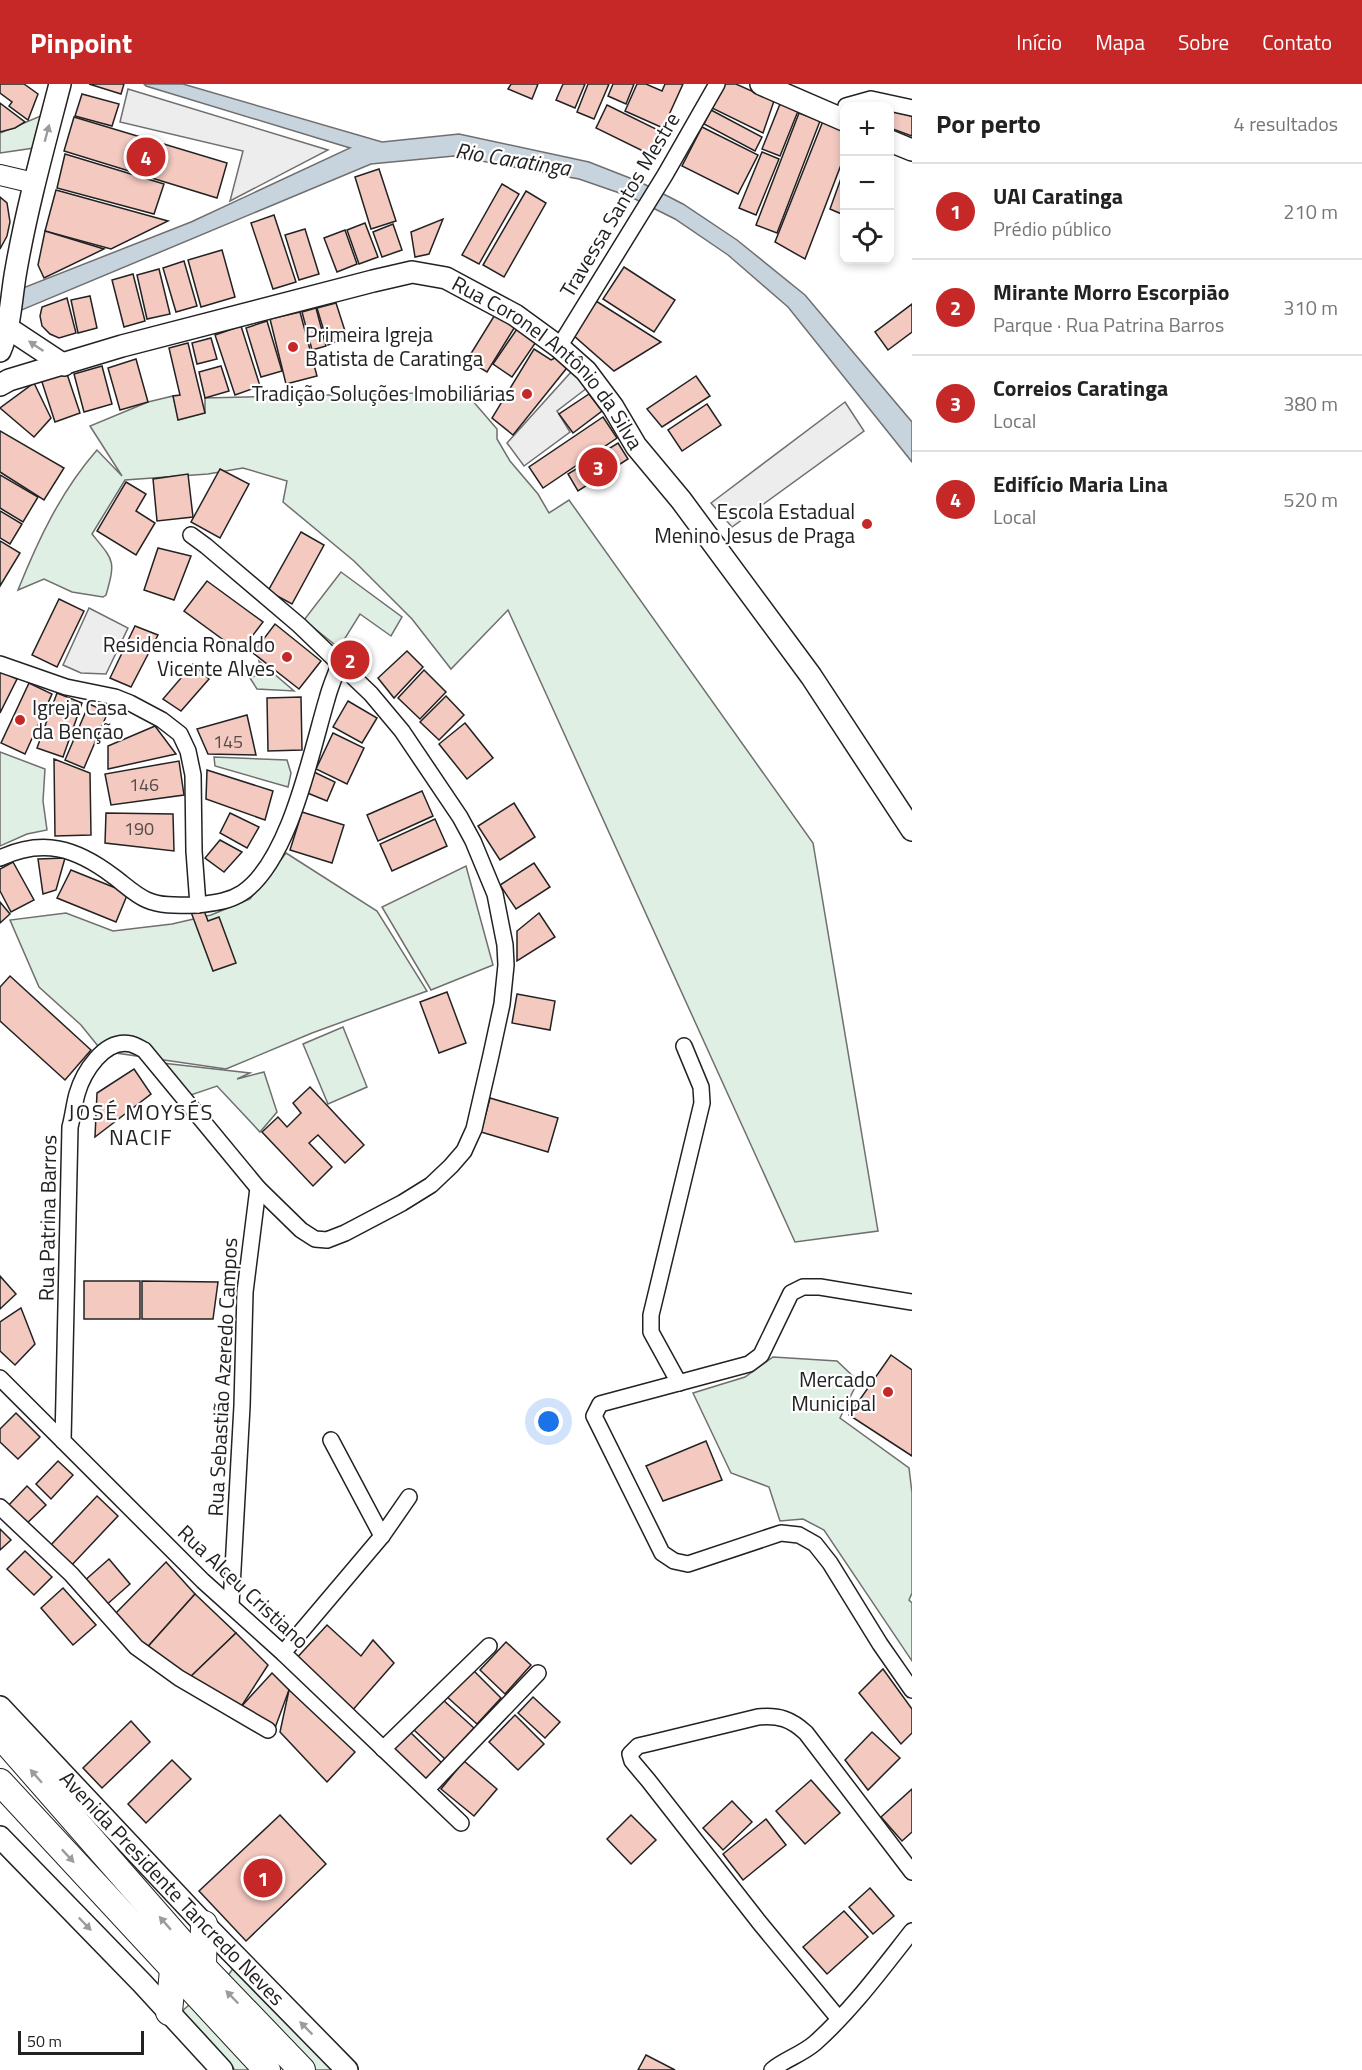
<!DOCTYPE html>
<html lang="pt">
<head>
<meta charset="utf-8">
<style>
  :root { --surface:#fff; --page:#f6f6f6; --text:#222; --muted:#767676; --line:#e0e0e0; --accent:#c62828 }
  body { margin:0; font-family:"Titillium Web",sans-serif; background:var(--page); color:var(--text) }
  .controls { position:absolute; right:18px; top:18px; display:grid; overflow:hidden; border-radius:12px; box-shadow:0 3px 9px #0003 }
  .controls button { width:54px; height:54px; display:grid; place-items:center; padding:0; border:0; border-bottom:2px solid var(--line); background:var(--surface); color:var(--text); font:30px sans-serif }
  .scale { position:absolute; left:18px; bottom:15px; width:126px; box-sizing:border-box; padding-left:6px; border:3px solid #222; border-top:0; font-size:16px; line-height:21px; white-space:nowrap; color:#222; -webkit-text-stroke:4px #fff; paint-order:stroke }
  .you { position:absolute; left:549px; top:1338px; width:21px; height:21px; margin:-15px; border:4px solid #fff; border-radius:50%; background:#1a73e8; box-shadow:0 0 0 9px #1a73e833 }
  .badge { display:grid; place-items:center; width:39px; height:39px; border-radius:50%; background:var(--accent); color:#fff; font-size:20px; font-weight:700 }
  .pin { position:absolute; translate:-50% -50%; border:3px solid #fff; box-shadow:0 2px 6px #0006 }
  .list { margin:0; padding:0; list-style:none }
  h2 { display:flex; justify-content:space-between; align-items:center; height:78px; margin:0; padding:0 24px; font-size:26px }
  h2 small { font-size:20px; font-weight:400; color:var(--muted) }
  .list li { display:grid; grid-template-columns:39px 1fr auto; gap:18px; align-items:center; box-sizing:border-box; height:96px; padding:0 24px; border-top:2px solid var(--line) }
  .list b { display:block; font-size:22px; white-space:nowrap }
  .list p { margin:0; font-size:20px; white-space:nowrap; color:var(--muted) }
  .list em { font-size:20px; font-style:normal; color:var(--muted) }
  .icon { flex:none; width:33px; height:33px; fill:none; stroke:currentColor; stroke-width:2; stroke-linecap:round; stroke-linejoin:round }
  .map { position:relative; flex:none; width:912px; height:1986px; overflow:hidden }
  header { display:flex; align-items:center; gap:36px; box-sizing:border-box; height:84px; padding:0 30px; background:var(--accent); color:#fff }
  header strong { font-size:28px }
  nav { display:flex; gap:33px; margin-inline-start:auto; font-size:21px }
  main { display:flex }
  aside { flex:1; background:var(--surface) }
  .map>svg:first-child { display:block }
  .green { fill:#e0efe3; stroke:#6f6f6f; stroke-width:1.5 }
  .parking { fill:#ededed; stroke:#6f6f6f; stroke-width:1.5 }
  .water { fill:#c7d3dd; stroke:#6f6f6f; stroke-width:1.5 }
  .building { fill:#f3c9c0; stroke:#222; stroke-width:1.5 }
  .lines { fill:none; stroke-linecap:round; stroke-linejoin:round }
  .minor-casing { stroke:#222; stroke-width:18 }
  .tertiary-casing { stroke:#222; stroke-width:22 }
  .secondary-casing { stroke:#222; stroke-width:24 }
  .trunk-casing { stroke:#222; stroke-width:28 }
  .minor { stroke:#fff; stroke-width:15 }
  .tertiary { stroke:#fff; stroke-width:20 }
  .secondary { stroke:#fff; stroke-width:21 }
  .trunk { stroke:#fff; stroke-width:26 }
  .oneway { fill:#9c9c9c }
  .poi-dot { fill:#c62828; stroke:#fff; stroke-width:2 }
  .labels { text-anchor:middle; stroke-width:4.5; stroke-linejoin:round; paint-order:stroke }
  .number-label { font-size:18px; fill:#564c4a }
  .street-label { font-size:21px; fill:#222; stroke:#fff }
  .poi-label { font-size:21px; fill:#222; stroke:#fff; text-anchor:end }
  .water-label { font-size:22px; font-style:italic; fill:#222; stroke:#fff }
  .neighbourhood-label { font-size:22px; letter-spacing:1.5px; fill:#222; stroke:#fff }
</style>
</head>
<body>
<header>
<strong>Pinpoint</strong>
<nav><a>Início</a><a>Mapa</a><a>Sobre</a><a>Contato</a></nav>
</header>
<main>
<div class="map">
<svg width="912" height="1986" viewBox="0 0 912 1986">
  <rect width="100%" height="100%" fill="#fff"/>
  <g class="green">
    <path d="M43 31 34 64 0 69V49Z"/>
    <path d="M465 308 497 345V355L510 377 538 410 549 429 569 416 813 759 878 1147 795 1158 508 526 451 585 412 535 354 477 283 418 287 397 243 384 208 390 125 396 92 450C114 477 116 476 106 511L103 513 72 508 44 495 18 506C38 456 61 407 97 366L122 392 90 342 148 318 173 312 179 335 205 329V314Z"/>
    <path d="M341 488 402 533 391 552 360 530 339 564 304 536Z"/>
    <path d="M353 559 369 572 351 593 333 575Z"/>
    <path d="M259 577 294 607 257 605 250 594 262 589Z"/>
    <path d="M0 668 45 685 43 717 47 746 27 750 0 762Z"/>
    <path d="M214 673 287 676 291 689 288 703 215 682Z"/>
    <path d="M286 769 377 827 427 907 312 949 226 985 102 967 81 941 39 903 10 836 66 829 113 847 172 840 211 831 250 815Z"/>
    <path d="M466 782 493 881 431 906 382 823Z"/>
    <path d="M343 943 367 1003 328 1020 303 960Z"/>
    <path d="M162 979 250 989 237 995 264 988 277 1028 260 1048 217 1002 191 1011Z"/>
    <path d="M773 1273 837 1277 858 1297 840 1334 909 1384 912 1409V1509L909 1516 912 1519V1577L824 1446 803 1435 780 1437 769 1403 731 1389 693 1309 745 1293Z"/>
    <path d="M235 1882 336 1986H314L226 1894Z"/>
    <path d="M189 1921 250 1986H235L181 1928Z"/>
  </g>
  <g class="parking">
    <path d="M128 5 328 66 230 117 243 67 120 38Z"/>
    <path d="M572 287 587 304 557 327 570 348 524 382 507 359Z"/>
    <path d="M845 318 864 347 732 443 711 419Z"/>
    <path d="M89 524 128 544 106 590 81 589 63 581Z"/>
  </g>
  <path class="water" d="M144 0H183L382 58 459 50 589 78 640 98 683 120 737 156 805 211 912 338V378L788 223 728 171 675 135 631 113 579 95 454 72 371 80 0 235V213L191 138 350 64 146 2Z"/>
  <g class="building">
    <path d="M0 0H24L38 10 28 36 9 22 12 18 0 9Z"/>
    <path d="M89 0H124L121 10Z"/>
    <path d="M511 0H538L532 15 508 5Z"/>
    <path d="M563 0H585L575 24 556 16Z"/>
    <path d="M588 0H609L594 35 577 28Z"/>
    <path d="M613 0H634L626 20 608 12Z"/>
    <path d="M637 0H646L662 7 665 0H683L663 44 625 27Z"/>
    <path d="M725 0H736L774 17 763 49 712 24Z"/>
    <path d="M82 10 119 20 112 42 75 32Z"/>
    <path d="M0 19 25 38 15 44 0 48Z"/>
    <path d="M780 20 798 27 780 72 762 65Z"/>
    <path d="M607 21 660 47 649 70 596 44Z"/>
    <path d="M711 26 762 53 755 67 704 40Z"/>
    <path d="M890 27 912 32V52L890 44Z"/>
    <path d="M799 29 820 37 777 149 756 141Z"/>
    <path d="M74 33 227 79 217 114 64 67Z"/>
    <path d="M823 37 844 45V73L805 175 775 158Z"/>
    <path d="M702 43 758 71 738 110 682 82Z"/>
    <path d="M762 68 779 75 756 131 739 124Z"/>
    <path d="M65 70 164 100 154 130 57 104Z"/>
    <path d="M379 85 396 137 371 145 355 93Z"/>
    <path d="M844 86V131L830 125Z"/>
    <path d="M502 100 519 110 479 180 462 171Z"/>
    <path d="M56 106 168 137 111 165 45 147Z"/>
    <path d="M526 107 546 119 504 193 483 181Z"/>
    <path d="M0 113 7 119 10 138 7 152 0 165Z"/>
    <path d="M274 131 296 198 273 205 251 139Z"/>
    <path d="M443 135 429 170 415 173 411 148Z"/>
    <path d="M365 139 378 173 359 180 347 146Z"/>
    <path d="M393 140 402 166 382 173 373 148Z"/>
    <path d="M305 145 319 190 299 196 285 151Z"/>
    <path d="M345 146 357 180 337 188 324 154Z"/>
    <path d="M45 147 104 165 44 194 38 181Z"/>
    <path d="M222 166 235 213 201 223 188 176Z"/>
    <path d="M184 177 197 222 176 228 163 184Z"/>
    <path d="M624 183 675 216 654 248 603 215Z"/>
    <path d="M159 185 170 230 147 235 137 191Z"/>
    <path d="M133 190 145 237 124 243 112 196Z"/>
    <path d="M90 212 97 244 78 249 71 216Z"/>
    <path d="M67 214 76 249 59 254 50 250 42 242 40 232 42 223Z"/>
    <path d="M596 217 661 258 614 287 573 251Z"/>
    <path d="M336 219 347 253 328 261 317 224Z"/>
    <path d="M912 220V248L888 266 875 248Z"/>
    <path d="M316 224 326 262 312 266 302 228Z"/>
    <path d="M300 228 317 292 286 300 270 235Z"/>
    <path d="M496 229 516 241 487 288 467 276Z"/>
    <path d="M267 237 282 287 261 293 246 244Z"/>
    <path d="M241 242 260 302 235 311 215 251Z"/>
    <path d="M519 242 538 255 512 293 493 280Z"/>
    <path d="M211 254 217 275 197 280 192 259Z"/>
    <path d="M188 259 205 329 178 336 173 312 180 311 169 264Z"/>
    <path d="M534 265 551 276 557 273 563 277 566 285 513 351 492 334Z"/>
    <path d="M136 275 148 318 120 326 108 284Z"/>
    <path d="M102 282 112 320 84 328 74 290Z"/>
    <path d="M221 282 229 307 205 314 199 288Z"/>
    <path d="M66 287 80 329 55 338 41 295Z"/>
    <path d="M696 292 710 312 662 343 647 325Z"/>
    <path d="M34 299 51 334 34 353 0 324Z"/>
    <path d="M589 310 602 327 573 349 559 330Z"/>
    <path d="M707 320 721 341 682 367 668 346Z"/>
    <path d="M603 333 617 354 543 404 529 383Z"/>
    <path d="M0 347 64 384 44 416 0 388Z"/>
    <path d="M618 359 628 375 578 407 568 390Z"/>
    <path d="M220 385 249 400 220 454 191 438Z"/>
    <path d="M188 390 193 433 157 437 153 395Z"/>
    <path d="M0 391 38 413 23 438 0 424Z"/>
    <path d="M126 398 146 410 136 427 155 439 136 471 97 447Z"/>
    <path d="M0 427 22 440 10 460 0 454Z"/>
    <path d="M301 448 324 461 292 520 268 507Z"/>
    <path d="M0 457 20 469 0 502Z"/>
    <path d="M158 464 191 472 174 516 144 506Z"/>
    <path d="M207 497 263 538 240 568 184 527Z"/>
    <path d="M59 515 84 527 57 583 32 571Z"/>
    <path d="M275 540 321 577 299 605 253 569Z"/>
    <path d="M135 542 158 551 131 603 110 594Z"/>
    <path d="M407 567 423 583 394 614 378 594Z"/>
    <path d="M193 580 209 595 181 627 163 615Z"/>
    <path d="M424 586 446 608 420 635 398 614Z"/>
    <path d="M0 587 17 595 0 629Z"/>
    <path d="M29 599 52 610 25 670 1 659Z"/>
    <path d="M57 609 82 619 63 673 37 664Z"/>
    <path d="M446 612 464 631 439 656 420 638Z"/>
    <path d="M301 613 302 666 268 667 267 614Z"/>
    <path d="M348 617 377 634 362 659 333 643Z"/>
    <path d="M89 620 108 628 84 684 65 676Z"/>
    <path d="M247 631 256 671 208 670 197 645Z"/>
    <path d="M465 639 493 674 467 695 439 660Z"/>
    <path d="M155 642 176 670 108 685V662Z"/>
    <path d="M333 649 364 664 347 700 316 685Z"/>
    <path d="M54 675 90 689 91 751 55 752Z"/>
    <path d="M179 677 184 711 111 721 105 690Z"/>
    <path d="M207 686 273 707 265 736 206 715Z"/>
    <path d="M314 688 335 698 327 717 305 708Z"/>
    <path d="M422 707 433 732 378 757 367 731Z"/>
    <path d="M514 719 535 753 500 776 478 742Z"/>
    <path d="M302 728 344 741 332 779 290 766Z"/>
    <path d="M106 729 173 730 174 767 105 759Z"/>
    <path d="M230 729 259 743 247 764 220 749Z"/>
    <path d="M435 735 447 762 392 787 380 760Z"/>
    <path d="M220 756 242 768 224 788 205 774Z"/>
    <path d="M65 774 56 806 43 810 38 775Z"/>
    <path d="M13 778 34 816 11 828 0 807V785Z"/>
    <path d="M534 779 550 803 516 825 500 801Z"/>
    <path d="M71 786 128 809 116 838 57 814Z"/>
    <path d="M0 818 10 830 0 839Z"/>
    <path d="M203 824 208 837 219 833 236 879 213 887 191 828Z"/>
    <path d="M539 829 555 853 517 877V847Z"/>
    <path d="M10 892 91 966 65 996 0 937V903Z"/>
    <path d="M447 908 466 959 439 969 420 918Z"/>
    <path d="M517 910 555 917 550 946 512 939Z"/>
    <path d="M134 985 151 1010 95 1053 97 1009Z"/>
    <path d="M310 1003 364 1061 345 1079 318 1051 309 1059 332 1083 313 1102 262 1048 278 1033 287 1043 301 1029 293 1019Z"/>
    <path d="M490 1014 558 1034 548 1068 481 1048Z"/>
    <path d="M0 1192 16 1210 0 1225Z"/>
    <rect x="84" y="1197" width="56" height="38"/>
    <path d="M142 1197 218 1198 213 1235H142Z"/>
    <path d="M21 1224 35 1260 15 1281 0 1267V1238Z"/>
    <path d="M891 1271 912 1286V1372L849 1331Z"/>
    <path d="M16 1329 40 1353 18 1375 0 1358V1345Z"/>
    <path d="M706 1357 722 1396 663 1417 646 1382Z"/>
    <path d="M58 1377 73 1391 51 1415 36 1400Z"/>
    <path d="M27 1402 46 1421 23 1443 5 1425Z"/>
    <path d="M97 1412 118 1432 69 1484 48 1464Z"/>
    <path d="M0 1445 11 1456 0 1466Z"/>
    <path d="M25 1467 52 1493 34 1511 7 1485Z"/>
    <path d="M109 1475 130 1500 104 1523 83 1498Z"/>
    <path d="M166 1478 195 1510 144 1567 113 1532Z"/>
    <path d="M63 1504 96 1541 73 1561 41 1524Z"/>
    <path d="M195 1510 236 1549 186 1597 144 1567Z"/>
    <path d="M327 1541 361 1572 373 1556 394 1579 351 1628 294 1577Z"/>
    <path d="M236 1549 268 1581 239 1626 186 1597Z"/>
    <path d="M506 1558 531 1581 505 1610 480 1586Z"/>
    <path d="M471 1584 501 1614 477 1640 445 1611Z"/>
    <path d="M883 1585 912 1625V1649L901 1660 859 1609Z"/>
    <path d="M272 1589 289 1606 275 1644 239 1625Z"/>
    <path d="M289 1606 355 1668 327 1698 280 1648Z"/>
    <path d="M533 1613 560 1638 545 1654 518 1629Z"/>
    <path d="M442 1615 474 1644 445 1675 414 1646Z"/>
    <path d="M515 1631 544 1660 518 1686 489 1658Z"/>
    <path d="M131 1637 150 1658 102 1704 83 1684Z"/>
    <path d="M410 1648 444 1681 425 1701 390 1669Z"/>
    <path d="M872 1648 900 1674 868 1706 845 1676Z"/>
    <path d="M172 1676 191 1695 146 1739 128 1720Z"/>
    <path d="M464 1677 497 1705 474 1732 441 1705Z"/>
    <path d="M811 1696 840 1729 805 1760 776 1727Z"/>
    <path d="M912 1705V1748L902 1757 881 1733Z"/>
    <path d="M732 1717 752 1738 723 1766 703 1744Z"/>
    <path d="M280 1731 326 1780 246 1857 199 1807Z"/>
    <path d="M631 1731 656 1756 631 1780 607 1755Z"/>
    <path d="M766 1735 786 1761 743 1796 723 1770Z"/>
    <path d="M870 1804 894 1832 873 1850 849 1823Z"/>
    <path d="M844 1827 868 1853 827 1890 803 1863Z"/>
    <path d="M646 1971 675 1986H638Z"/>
  </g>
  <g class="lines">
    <g class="minor-casing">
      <g id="minor">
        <path d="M846 22 871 15 912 24"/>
        <path d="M559 263 665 91 717 0"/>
        <path d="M0 580 66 603 115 613 130 619 162 636 180 650 188 667 193 691 194 767 198 821C182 821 163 823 147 816 135 811 124 800 113 792 76 764 43 754 0 774"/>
        <path d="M198 821C213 819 228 818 242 809 290 777 311 668 327 615 330 603 335 592 339 581"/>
        <path d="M912 1218 820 1203H803L791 1209 761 1271 749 1280 600 1320 594 1332 662 1469 674 1477 688 1480 781 1449 799 1451 815 1460 830 1479 880 1560 912 1606"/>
        <path d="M0 1294 203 1497 283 1569 461 1739"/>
        <path d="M679 1299 651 1248V1231L702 1019 701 1003 684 962"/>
        <path d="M331 1356 382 1452"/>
        <path d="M63 1357 70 1043C73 1032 74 1021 77 1010 83 989 104 954 131 960 135 961 140 964 144 966L258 1104 301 1146 315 1155 327 1156 345 1149 402 1119 431 1101 451 1082 464 1067 474 1045 491 971 502 920 506 881 505 861 495 810 473 757 460 733 402 647 371 610 299 541 206 462 191 451"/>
        <path d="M0 1423 71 1490 136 1563 179 1594 268 1646"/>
        <path d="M231 1521 242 1322 245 1208 258 1104"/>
        <path d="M283 1569 382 1452 409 1413"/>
        <path d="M383 1665 489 1562"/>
        <path d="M427 1705 538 1589"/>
        <path d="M839 1935 759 1838 648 1696 632 1677 630 1670 638 1662 651 1659 758 1633C779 1631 791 1635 806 1649L912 1788"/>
        <path d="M772 1986C785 1975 801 1971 815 1959 852 1926 882 1885 912 1847"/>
      </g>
    </g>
    <g class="tertiary-casing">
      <path id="tertiary" d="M0 91 34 99"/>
    </g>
    <g class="secondary-casing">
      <g id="secondary">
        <path d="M761 0 844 36"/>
        <path d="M890 57 912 66"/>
        <path d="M8 244 64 281"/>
        <path d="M0 267C11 241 11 213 16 186 27 123 44 62 60 0"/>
        <path id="s1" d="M0 301 9 296 122 262 373 197 412 188 446 194 515 231 559 263 586 287 613 323 636 362 681 416 811 592 912 746"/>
        <path id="s2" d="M0 1623 204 1840 347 1986"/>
        <path d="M0 1753 142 1899 222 1986"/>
      </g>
    </g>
    <g class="trunk-casing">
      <g id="trunk">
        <path d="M0 1651 203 1883 302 1986"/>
        <path d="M0 1698 267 1986"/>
        <path d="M203 1883 204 1840"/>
        <path d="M169 1928 173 1886"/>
      </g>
    </g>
    <use href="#minor" class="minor"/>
    <use href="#tertiary" class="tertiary"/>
    <use href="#secondary" class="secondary"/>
    <use href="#trunk" class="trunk"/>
  </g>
  <defs><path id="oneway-solid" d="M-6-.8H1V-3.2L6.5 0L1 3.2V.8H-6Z" transform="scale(1.5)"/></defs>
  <g class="oneway">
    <use href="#oneway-solid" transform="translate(47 49) rotate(-75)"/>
    <use href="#oneway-solid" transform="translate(36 262) rotate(-146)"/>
    <use href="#oneway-solid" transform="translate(36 1692) rotate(-131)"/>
    <use href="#oneway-solid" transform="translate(68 1772) rotate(47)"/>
    <use href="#oneway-solid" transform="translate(165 1839) rotate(-131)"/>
    <use href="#oneway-solid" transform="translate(85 1840) rotate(46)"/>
    <use href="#oneway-solid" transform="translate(232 1913) rotate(-134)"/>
    <use href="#oneway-solid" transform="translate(306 1944) rotate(-135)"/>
  </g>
  <g class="poi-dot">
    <circle cx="293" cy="263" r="6"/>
    <circle cx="527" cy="310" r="6"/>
    <circle cx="867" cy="440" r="6"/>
    <circle cx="287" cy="573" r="6"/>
    <circle cx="20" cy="636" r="6"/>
    <circle cx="888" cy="1308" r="6"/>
  </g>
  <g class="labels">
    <g class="number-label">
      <text x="228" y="664">145</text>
      <text x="144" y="707">146</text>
      <text x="139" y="751">190</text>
    </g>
    <g class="street-label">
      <text transform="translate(620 121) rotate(-59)" y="7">Travessa Santos Mestre</text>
      <text dy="7" stroke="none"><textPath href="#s1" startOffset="597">Rua Coronel Antônio da Silva</textPath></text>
      <text transform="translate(48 1134) rotate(-89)" y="7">Rua Patrina Barros</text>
      <text transform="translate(223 1293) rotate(-87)" y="7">Rua Sebastião Azeredo Campos</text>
      <text transform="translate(243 1503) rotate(43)" y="7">Rua Alceu Cristiano</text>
      <text dy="7" stroke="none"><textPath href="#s2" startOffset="250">Avenida Presidente Tancredo Neves</textPath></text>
    </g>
    <g class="poi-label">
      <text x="305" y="258" text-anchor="start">Primeira Igreja<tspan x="305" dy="24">Batista de Caratinga</tspan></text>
      <text x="515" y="317">Tradição Soluções Imobiliárias</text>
      <text x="855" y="435">Escola Estadual<tspan x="855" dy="24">Menino Jesus de Praga</tspan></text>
      <text x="275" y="568">Residencia Ronaldo<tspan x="275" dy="24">Vicente Alves</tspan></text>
      <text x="32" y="631" text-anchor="start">Igreja Casa<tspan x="32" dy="24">da Benção</tspan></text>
      <text x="876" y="1303">Mercado<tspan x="876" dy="24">Municipal</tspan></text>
    </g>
    <g class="water-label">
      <text transform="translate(513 75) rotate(9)" y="8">Rio Caratinga</text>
    </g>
    <g class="neighbourhood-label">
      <text x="141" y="1036">JOSÉ MOYSÉS<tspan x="141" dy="25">NACIF</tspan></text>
    </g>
  </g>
</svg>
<div class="controls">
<button>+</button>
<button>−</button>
<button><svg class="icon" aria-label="locate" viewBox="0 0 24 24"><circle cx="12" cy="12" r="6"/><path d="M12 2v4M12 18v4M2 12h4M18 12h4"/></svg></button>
</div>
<div class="scale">50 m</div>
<div class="you"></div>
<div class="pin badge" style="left:263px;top:1794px">1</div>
<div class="pin badge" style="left:350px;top:576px">2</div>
<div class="pin badge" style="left:598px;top:383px">3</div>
<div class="pin badge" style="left:146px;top:73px">4</div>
</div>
<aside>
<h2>Por perto<small>4 resultados</small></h2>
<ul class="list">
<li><span class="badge">1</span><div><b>UAI Caratinga</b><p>Prédio público</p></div><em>210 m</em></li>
<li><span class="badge">2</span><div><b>Mirante Morro Escorpião</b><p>Parque · Rua Patrina Barros</p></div><em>310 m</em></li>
<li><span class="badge">3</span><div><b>Correios Caratinga</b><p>Local</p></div><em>380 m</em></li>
<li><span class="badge">4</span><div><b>Edifício Maria Lina</b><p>Local</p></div><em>520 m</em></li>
</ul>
</aside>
</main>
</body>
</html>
